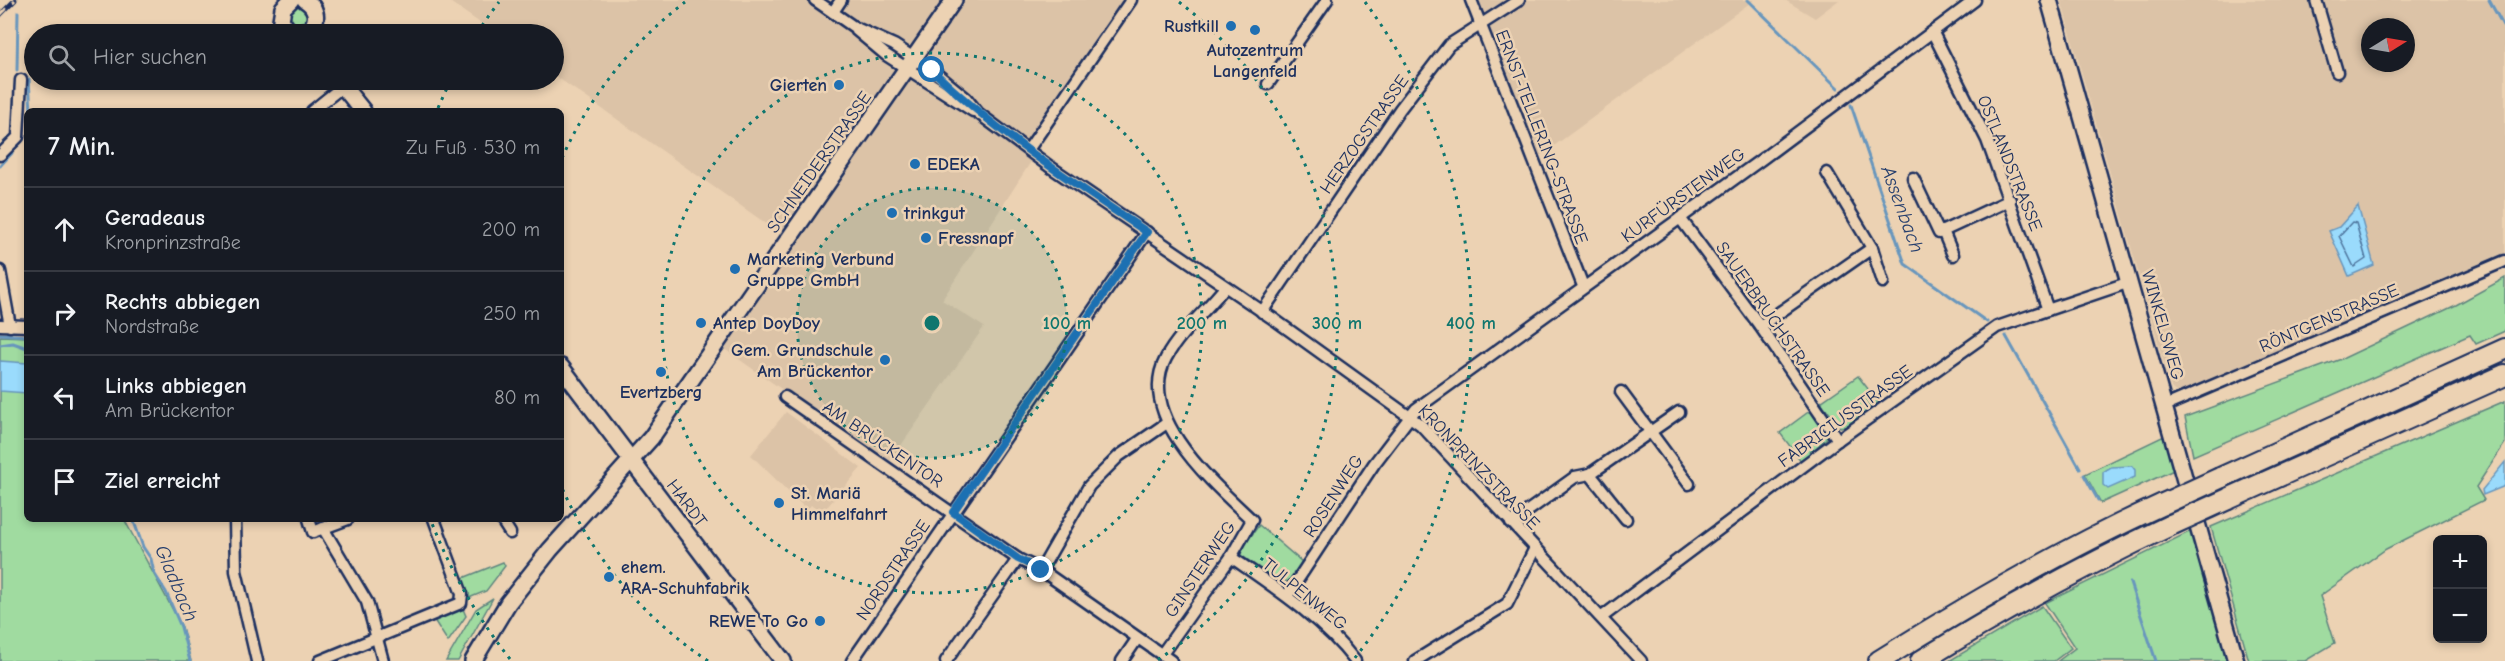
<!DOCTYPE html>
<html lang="de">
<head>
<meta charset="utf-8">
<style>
  :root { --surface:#171b24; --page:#242831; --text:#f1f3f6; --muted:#9ea1a6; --line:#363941 }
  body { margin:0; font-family:"Comic Neue",sans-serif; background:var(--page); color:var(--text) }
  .controls { position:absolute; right:18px; bottom:18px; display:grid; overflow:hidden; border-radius:9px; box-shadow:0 3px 9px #0003 }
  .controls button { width:54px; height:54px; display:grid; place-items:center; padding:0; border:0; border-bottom:2px solid var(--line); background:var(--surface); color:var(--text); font:30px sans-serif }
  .compass { position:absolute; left:2361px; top:18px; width:54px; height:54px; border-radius:50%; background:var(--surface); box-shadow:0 3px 9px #0003; rotate:79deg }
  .stop { position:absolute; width:18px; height:18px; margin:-14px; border:4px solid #1f6fb2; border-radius:50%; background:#fff }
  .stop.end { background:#1f6fb2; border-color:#fff; box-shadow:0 2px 6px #0008 }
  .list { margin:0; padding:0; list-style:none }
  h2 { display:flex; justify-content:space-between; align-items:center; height:78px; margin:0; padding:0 24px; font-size:26px }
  h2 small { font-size:20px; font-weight:400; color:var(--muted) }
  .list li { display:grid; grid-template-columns:39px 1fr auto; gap:18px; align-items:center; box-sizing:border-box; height:84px; padding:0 24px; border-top:2px solid var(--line) }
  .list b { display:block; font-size:22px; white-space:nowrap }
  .list p { margin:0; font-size:20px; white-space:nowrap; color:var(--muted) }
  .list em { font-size:20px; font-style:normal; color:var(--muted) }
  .icon { flex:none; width:33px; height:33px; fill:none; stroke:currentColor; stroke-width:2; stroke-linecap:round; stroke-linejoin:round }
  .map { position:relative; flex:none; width:2505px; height:661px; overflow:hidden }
  .search { position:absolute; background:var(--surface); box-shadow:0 3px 9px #0003; left:24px; top:24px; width:540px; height:66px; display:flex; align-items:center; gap:15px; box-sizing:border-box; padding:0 21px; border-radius:33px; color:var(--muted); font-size:22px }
  .panel { position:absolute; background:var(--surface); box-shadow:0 3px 9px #0003; left:24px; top:108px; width:540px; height:414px; border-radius:9px }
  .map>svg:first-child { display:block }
  .built { fill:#dcc3a7; fill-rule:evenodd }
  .green { fill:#a0dba0; stroke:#5e857f; stroke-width:1.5 }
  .water { fill:#9adbfc; stroke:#6796bd; stroke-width:1.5 }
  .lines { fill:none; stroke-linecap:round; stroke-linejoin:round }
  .shore { stroke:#4e749d; stroke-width:1.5 }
  .stream { stroke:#6796bd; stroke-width:3 }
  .street-casing { stroke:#1b2f5e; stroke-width:15 }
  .secondary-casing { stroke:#1b2f5e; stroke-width:20 }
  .highway-casing { stroke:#1b2f5e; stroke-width:24 }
  .street { stroke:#ecd2b3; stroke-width:10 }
  .secondary { stroke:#ecd2b3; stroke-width:15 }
  .highway { stroke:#ecd2b3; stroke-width:20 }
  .rail-casing { stroke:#1b2f5e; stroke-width:5 }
  .rail { stroke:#ecd2b3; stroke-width:3; stroke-dasharray:9; stroke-linecap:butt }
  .highway-bridge-casing { stroke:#1b2f5e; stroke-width:24; stroke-linecap:butt }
  .highway-bridge { stroke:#ecd2b3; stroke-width:20 }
  .route { stroke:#1f6fb2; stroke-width:8 }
  .ring { fill:none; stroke:#0f766e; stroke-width:3; stroke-dasharray:3 6 }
  .poi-dot { fill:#1f6fb2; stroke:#ecd2b3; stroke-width:2 }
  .labels { text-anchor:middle; stroke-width:5; stroke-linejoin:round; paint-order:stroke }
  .poi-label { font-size:18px; font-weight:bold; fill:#1b2f5e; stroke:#ecd2b3; text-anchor:start }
  .street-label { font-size:18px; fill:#1b2f5e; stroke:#ecd2b3 }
  .water-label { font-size:20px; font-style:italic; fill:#28406e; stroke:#ecd2b3 }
  .centre { fill:#0f766e; stroke:#ecd2b3; stroke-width:3 }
  .ring-label { font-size:18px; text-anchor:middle; font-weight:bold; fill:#0f766e; stroke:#ecd2b3; stroke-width:5; stroke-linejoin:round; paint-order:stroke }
</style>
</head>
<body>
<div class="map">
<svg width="2505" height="661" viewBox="0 0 2505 661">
  <rect width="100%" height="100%" fill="#ecd2b3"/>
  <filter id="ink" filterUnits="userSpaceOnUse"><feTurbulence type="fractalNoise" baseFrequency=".0167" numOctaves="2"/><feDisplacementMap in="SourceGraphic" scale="12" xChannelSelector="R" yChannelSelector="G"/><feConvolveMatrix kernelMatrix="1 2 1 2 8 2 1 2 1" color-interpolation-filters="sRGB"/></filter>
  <g filter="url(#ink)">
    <g class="built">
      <path d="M447 0H1135L942 300 984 327 888 464 723 348 794 243 554 75V34H496Z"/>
      <path d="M1479 0H1754L1540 156Z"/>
      <path d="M1785 0H1839L1815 18Z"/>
      <path d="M2061 0H2505V267L2179 395 2171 388ZM2370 27H2406V63H2370Z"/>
      <path d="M786 412 861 468 821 514 811 505 807 510 751 455Z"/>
    </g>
    <g class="green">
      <circle cx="298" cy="15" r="10"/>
      <path d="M2505 278V331L2476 344 2470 335 2193 456 2185 417 2344 358 2456 305Z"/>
      <path d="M0 336 27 337V519H124L182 627 191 661H0Z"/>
      <path d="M1858 376 1879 403 1876 405 1869 398 1867 400 1871 410 1850 426 1840 427 1821 402Z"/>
      <path d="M2505 401V443L2476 487 2484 500 2386 549 2320 596 2335 643 2305 661H2249L2211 527Z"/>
      <path d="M1811 410 1828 437 1801 461 1780 433Z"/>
      <path d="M2162 437 2167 439 2176 469 2101 503 2085 474Z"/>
      <path d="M1259 525 1302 562 1290 581 1279 582 1241 555V550Z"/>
      <path d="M2191 531 2230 661H2058L2075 648 2045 603Z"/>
      <path d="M503 562 505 566 486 591 469 598 463 578Z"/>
      <path d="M493 598 458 661H446L476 609Z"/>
      <path d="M2042 606 2071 648 2054 661H1949Z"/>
      <path d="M463 609 466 616 448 642 434 620Z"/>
    </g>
    <g class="water">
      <path d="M2358 206 2374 265 2349 276 2329 231 2339 227Z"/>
      <path d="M0 361 27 363V393L0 391Z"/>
      <path d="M2505 462V486L2483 495 2482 490Z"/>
      <path d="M2132 466 2135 470V477L2108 489 2103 485V472L2111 467Z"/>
    </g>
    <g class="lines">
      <path class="shore" d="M2352 222 2356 223 2366 259 2354 267 2339 236Z"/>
      <g class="stream">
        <path d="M1748 0 1838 88"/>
        <path d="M2489 0 2505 29"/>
        <path d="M17 70 18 12"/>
        <path d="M29 79 31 111"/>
        <path d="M1851 105 1905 264 1987 322"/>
        <path d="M0 166 12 153"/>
        <path d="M0 334 27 336"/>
        <path d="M2006 336 2080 468"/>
        <path d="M0 345 13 343 27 348"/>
        <path d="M2084 475 2098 500"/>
        <path d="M133 519 143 547 151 559 154 573 166 592 181 627 190 661"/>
        <path d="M2130 583 2156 661"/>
      </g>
      <g class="street-casing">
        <g id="street">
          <path d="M815 0 854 27 894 45 932 70 966 98 978 113 1049 166 1275 320 1421 425 1641 661"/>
          <path d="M1471 0 1583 286"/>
          <path d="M2316 0 2337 72"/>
          <path d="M833 12 841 0"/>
          <path d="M856 30 886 55 973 111"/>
          <path d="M1933 33 1987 140 2048 310"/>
          <path d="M1268 84 1327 0"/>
          <path d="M312 111 343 86"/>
          <path d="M1028 150 1131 0"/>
          <path d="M0 155 18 137 21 80"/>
          <path d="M1827 173 1872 248 1883 282"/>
          <path d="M1913 178 1939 233 1943 231"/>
          <path d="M1680 218 1760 326 1838 440"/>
          <path d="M1953 255 1943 231 2010 200"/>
          <path d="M0 271 10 326"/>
          <path d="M1262 312 1400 109 1449 45 1519 0"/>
          <path d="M0 325 27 326"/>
          <path d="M1760 326 1872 248"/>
          <path d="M1621 392 1689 484"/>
          <path d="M785 397 1018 559 1041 570 1171 661"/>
          <path d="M2165 406 2505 261"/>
          <path d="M1590 474 1626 519"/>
          <path d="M235 519 236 571 257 661"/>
          <path d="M309 519 313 532 348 519"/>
          <path d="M501 519 510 533"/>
          <path d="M1511 523 1575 477 1590 474 1679 412"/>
          <path d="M323 528 367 602 383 661"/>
          <path d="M1231 557C1274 587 1323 619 1355 661"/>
          <path d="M1041 570 1089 486 1119 456 1167 423"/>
          <path d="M1287 596 1374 464 1416 409 1762 159 1975 0"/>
          <path d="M1602 617 1838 440 1997 327 2130 282"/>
          <path d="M1162 654 1231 557 1252 520C1213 483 1135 416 1166 358 1180 332 1207 310 1225 287"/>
          <path d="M320 661 461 603 462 594 434 519"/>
          <path d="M852 661 1147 232"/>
          <path d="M946 661 1018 559"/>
          <path d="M1122 661 1137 639"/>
          <path d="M1415 661 1507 604 1535 548"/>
        </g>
      </g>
      <g class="secondary-casing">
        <g id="secondary">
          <path d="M291 0 283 8 281 20 288 30 297 33 311 29C319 18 316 7 305 0"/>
          <path d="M2049 0 2236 661"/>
          <path d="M338 80 363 111"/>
          <path d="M561 367 783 661"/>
          <path d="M473 661 508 603 550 550 651 438 954 0"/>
        </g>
      </g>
      <g class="highway-casing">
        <g id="highway">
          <path d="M2220 478 2505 349"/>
          <path d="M2228 499 2505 375"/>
          <path d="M1879 661C1971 603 2064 549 2163 504"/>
          <path d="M1921 661C2003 610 2086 565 2173 524"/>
        </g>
      </g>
      <use href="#street" class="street"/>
      <use href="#secondary" class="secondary"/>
      <use href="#highway" class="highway"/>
      <g class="rail-casing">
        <path id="rail" d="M0 15 15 0"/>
      </g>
      <use href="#rail" class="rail"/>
      <g class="highway-bridge-casing">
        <g id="highway-bridge">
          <path d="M2163 504 2220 478"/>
          <path d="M2173 524 2228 499"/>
        </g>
      </g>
      <use href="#highway-bridge" class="highway-bridge"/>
    </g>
  </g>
  <g class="lines" filter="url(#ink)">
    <path class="route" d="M932 70C997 133 1072 182 1147 232L953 512 1018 559 1041 570"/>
  </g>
  <circle cx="932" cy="323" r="135" fill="#0f766e" fill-opacity=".12"/>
  <g class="ring">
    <circle cx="932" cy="323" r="135"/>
    <circle cx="932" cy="323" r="270"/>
    <path d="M708 661A405 405 0 0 1 562 488M562 158A405 405 0 0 1 685 2M1179 2A405 405 0 0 1 1156 661"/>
    <path d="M510 659A539 539 0 0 1 431 521M438 108A539 539 0 0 1 450 82M477 33A539 539 0 0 1 499 2M1365 2A539 539 0 0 1 1354 659"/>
  </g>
  <g class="poi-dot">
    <circle cx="1231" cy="26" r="6"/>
    <circle cx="1255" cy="30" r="6"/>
    <circle cx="839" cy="85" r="6"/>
    <circle cx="915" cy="164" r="6"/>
    <circle cx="892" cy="213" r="6"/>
    <circle cx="926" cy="238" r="6"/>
    <circle cx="735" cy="269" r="6"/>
    <circle cx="701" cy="323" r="6"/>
    <circle cx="885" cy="360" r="6"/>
    <circle cx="661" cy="372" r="6"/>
    <circle cx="779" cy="503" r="6"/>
    <circle cx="609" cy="577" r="6"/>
    <circle cx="820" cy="621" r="6"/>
  </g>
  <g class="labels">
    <g class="poi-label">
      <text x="1219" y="32" text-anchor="end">Rustkill</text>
      <text x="1255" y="56" text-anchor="middle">Autozentrum<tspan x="1255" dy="21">Langenfeld</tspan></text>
      <text x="827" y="91" text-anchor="end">Gierten</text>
      <text x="927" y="170">EDEKA</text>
      <text x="904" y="219">trinkgut</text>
      <text x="938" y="244">Fressnapf</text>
      <text x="747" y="265">Marketing Verbund<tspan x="747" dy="21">Gruppe GmbH</tspan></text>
      <text x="713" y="329">Antep DoyDoy</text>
      <text x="873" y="356" text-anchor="end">Gem. Grundschule<tspan x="873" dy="21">Am Brückentor</tspan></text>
      <text x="661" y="398" text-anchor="middle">Evertzberg</text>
      <text x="791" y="499">St. Mariä<tspan x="791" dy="21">Himmelfahrt</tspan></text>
      <text x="621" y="573">ehem.<tspan x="621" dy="21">ARA-Schuhfabrik</tspan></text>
      <text x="808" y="627" text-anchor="end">REWE To Go</text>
    </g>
    <g class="street-label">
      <text transform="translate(1364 134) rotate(-55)" y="6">HERZOGSTRASSE</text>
      <text transform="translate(1542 137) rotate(69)" y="6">ERNST-TELLERING-STRASSE</text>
      <text transform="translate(819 162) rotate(-55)" y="6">SCHNEIDERSTRASSE</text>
      <text transform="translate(2010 163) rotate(68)" y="6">OSTLANDSTRASSE</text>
      <text transform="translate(1683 195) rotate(-36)" y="6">KURFÜRSTENWEG</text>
      <text transform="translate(2329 318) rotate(-23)" y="6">RÖNTGENSTRASSE</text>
      <text transform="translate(1773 319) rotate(55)" y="6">SAUERBRUCHSTRASSE</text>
      <text transform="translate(2163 325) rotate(74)" y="6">WINKELSWEG</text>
      <text transform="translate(1845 416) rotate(-36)" y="6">FABRICIUSSTRASSE</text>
      <text transform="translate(883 444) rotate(34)" y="6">AM BRÜCKENTOR</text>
      <text transform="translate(1479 467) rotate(46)" y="6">KRONPRINZSTRASSE</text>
      <text transform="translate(1333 496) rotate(-57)" y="6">ROSENWEG</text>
      <text transform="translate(687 503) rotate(53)" y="6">HARDT</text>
      <text transform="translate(1200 569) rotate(-56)" y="6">GINSTERWEG</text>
      <text transform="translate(893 570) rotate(-56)" y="6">NORDSTRASSE</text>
      <text transform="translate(1305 594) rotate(39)" y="6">TULPENWEG</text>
    </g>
    <g class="water-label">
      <text transform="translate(1903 209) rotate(70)" y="7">Assenbach</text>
      <text transform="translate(177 583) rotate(67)" y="7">Gladbach</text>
    </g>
  </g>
  <circle cx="932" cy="323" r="9" class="centre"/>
  <g class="ring-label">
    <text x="1067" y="329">100 m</text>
    <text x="1202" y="329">200 m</text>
    <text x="1337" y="329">300 m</text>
    <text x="1471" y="329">400 m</text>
  </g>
</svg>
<div class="controls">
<button>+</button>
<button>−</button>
</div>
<svg class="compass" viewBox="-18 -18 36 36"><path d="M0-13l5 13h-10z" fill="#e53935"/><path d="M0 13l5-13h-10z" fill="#9ea1a6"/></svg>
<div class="stop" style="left:932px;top:70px"></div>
<div class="stop end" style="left:1041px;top:570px"></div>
<div class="search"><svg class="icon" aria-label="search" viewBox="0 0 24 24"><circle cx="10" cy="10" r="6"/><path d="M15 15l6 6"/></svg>Hier suchen</div>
<section class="panel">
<h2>7 Min.<small>Zu Fuß · 530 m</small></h2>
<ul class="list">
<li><svg class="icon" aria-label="ahead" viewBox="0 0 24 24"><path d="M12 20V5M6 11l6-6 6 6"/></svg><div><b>Geradeaus</b><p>Kronprinzstraße</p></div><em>200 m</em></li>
<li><svg class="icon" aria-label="right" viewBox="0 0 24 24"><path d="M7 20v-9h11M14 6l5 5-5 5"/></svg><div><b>Rechts abbiegen</b><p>Nordstraße</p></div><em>250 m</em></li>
<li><svg class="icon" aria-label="left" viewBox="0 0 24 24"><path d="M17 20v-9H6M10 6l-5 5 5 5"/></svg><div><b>Links abbiegen</b><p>Am Brückentor</p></div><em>80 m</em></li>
<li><svg class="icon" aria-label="arrive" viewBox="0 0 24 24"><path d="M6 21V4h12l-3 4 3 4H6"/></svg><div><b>Ziel erreicht</b></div></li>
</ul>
</section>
</div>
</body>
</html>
